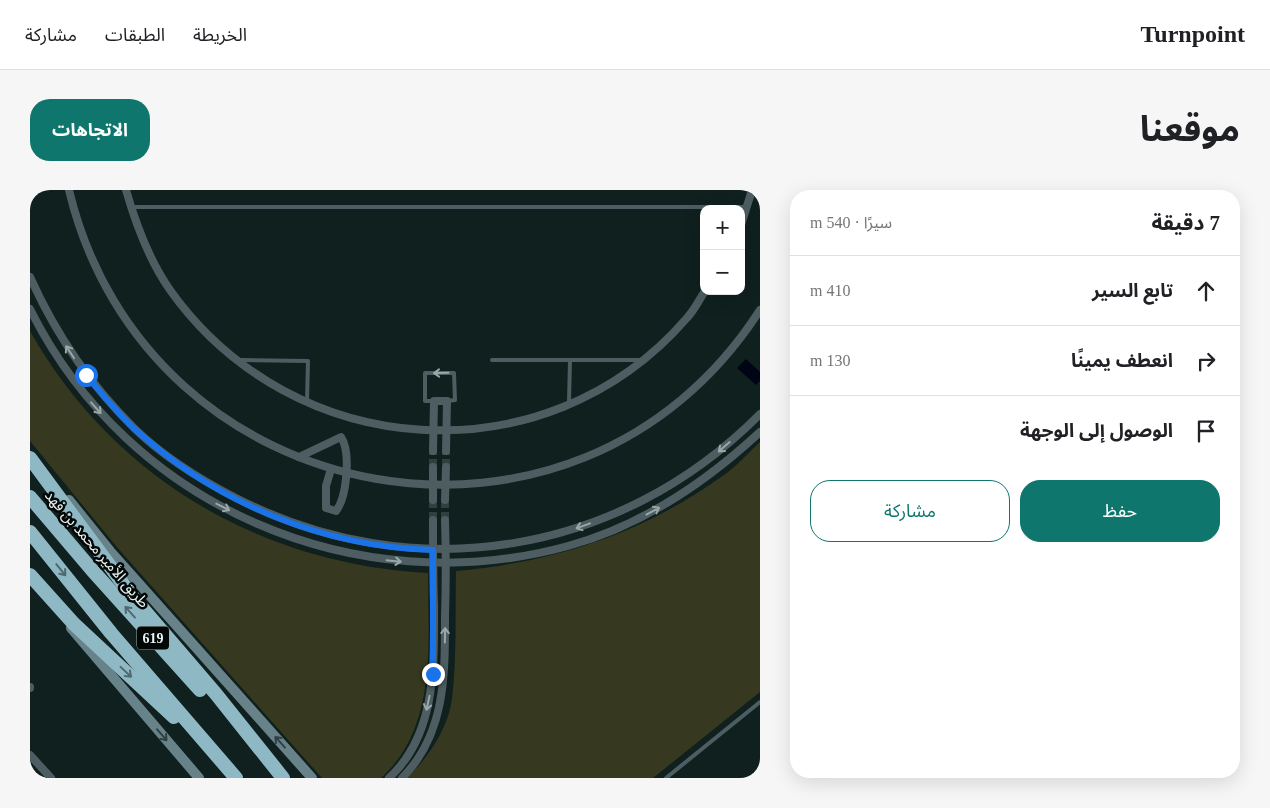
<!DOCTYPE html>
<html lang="ar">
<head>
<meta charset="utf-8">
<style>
  :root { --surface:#fff; --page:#f6f6f6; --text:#202124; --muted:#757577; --line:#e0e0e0; --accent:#0f766e }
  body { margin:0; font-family:"Times New Roman","Noto Sans Arabic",serif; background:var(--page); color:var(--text); direction:rtl }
  .controls { position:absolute; right:15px; top:15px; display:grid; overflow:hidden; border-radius:10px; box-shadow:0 5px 20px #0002 }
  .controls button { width:45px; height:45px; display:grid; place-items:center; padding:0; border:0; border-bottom:1px solid var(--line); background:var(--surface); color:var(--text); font:25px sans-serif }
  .stop { position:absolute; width:15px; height:15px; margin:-11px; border:4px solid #1a73e8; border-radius:50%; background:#fff }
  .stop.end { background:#1a73e8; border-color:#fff; box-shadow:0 1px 5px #0008 }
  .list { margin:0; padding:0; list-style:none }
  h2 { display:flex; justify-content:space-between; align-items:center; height:65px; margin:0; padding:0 20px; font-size:21px }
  h2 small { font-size:16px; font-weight:400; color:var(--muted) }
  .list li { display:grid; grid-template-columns:32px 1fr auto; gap:15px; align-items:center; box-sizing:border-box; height:70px; padding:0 20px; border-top:1px solid var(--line) }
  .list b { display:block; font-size:19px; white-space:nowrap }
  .list em { font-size:16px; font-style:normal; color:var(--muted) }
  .actions { display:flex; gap:10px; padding:15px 20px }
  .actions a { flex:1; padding:11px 0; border:1px solid var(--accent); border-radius:20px; text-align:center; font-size:18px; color:var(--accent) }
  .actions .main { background:var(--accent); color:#fff }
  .icon { flex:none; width:28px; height:28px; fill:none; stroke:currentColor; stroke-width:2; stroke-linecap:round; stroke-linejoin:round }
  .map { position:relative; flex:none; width:730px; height:588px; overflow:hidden; direction:ltr; border-radius:20px }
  header { display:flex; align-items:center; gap:30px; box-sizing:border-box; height:70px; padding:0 25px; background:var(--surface); border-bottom:1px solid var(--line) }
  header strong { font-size:24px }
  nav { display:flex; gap:28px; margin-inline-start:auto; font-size:18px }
  .intro { display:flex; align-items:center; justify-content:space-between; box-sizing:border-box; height:120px; padding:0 30px }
  h1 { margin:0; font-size:35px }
  .button { padding:12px 22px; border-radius:20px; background:var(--accent); color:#fff; font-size:18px; font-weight:700 }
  main { display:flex; gap:30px; padding:0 30px }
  aside { flex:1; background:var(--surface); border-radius:20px; box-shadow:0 5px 20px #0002 }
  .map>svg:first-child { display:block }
  .green { fill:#36391f }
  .water { fill:#000415 }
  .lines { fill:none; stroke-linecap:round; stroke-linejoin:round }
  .street-tunnel { stroke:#2f403e; stroke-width:8; stroke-dasharray:8 4; stroke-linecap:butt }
  .lane { stroke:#4d5d62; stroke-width:4 }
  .street { stroke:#4d5d62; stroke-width:8 }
  .secondary { stroke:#68828a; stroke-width:10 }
  .highway { stroke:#8fb8c5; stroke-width:14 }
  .oneway { stroke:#9aa8a9 }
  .oneway2 { stroke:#506970 }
  .oneway3 { stroke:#303f42 }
  .route { stroke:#1a73e8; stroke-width:6 }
  .labels { text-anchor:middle; stroke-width:5; stroke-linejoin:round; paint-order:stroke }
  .shield { fill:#030807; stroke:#a3acaa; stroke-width:1 }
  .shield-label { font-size:14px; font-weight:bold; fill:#e7f2f0 }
  .street-label { font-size:15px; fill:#e7f2f0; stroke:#030807 }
</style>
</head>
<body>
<header>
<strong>Turnpoint</strong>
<nav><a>الخريطة</a><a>الطبقات</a><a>مشاركة</a></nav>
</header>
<div class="intro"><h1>موقعنا</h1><a class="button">الاتجاهات</a></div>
<main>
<aside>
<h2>7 دقيقة<small>سيرًا · 540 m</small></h2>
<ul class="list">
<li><svg class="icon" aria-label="ahead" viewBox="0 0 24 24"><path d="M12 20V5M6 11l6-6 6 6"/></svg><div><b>تابع السير</b></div><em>410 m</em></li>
<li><svg class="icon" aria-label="right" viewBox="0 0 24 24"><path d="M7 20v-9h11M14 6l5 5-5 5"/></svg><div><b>انعطف يمينًا</b></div><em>130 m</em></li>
<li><svg class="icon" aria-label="arrive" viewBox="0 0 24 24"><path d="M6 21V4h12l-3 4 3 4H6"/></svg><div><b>الوصول إلى الوجهة</b></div></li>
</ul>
<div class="actions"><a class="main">حفظ</a><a>مشاركة</a></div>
</aside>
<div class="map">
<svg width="730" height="588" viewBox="0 0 730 588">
  <rect width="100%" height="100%" fill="#0f201e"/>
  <g class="green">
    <path d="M0 141C83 288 231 374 398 383 398 453 408 536 351 588H292L86 356 0 251Z"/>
    <path d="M730 252V502L623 588H377C398 568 418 539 422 509 427 469 425 422 426 381 525 372 612 344 694 285 707 276 718 263 730 252Z"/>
  </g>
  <path class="water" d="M716 169 730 182V191L726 195 707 178Z"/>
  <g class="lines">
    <g class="street-tunnel">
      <path d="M403 277V261"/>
      <path d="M416 277V261"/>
      <path d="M403 330V310"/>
      <path d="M415 330V310"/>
    </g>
    <g class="lane">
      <path d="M101 17H718"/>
      <path d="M211 170 278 171 277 211"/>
      <path d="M462 170H609"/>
      <path d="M403 211H395V183H424L425 210 417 211"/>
      <path d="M539 212 540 170"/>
      <path d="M636 588 730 512"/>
    </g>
    <g class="street">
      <path d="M39 0C117 326 548 404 730 120"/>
      <path d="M96 0C106 35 119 70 140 100 263 273 516 290 656 129 664 121 669 110 675 101"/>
      <path d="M711 35 722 0"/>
      <path d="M0 87C26 145 60 195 105 239 134 267 171 290 206 308 384 399 589 366 730 224"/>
      <path d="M0 119C98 317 327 414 538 356 611 336 675 293 730 242"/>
      <path d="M403 261 404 211H417L416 261"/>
      <path d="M269 267 311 247C321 262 317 307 306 321L296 318V296L301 279"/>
      <path d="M403 310V277"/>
      <path d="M415 310 416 277"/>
      <path d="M0 497V498"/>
      <path d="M0 565 21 588"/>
      <path d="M359 588C407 544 404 474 404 415 403 386 403 358 403 330"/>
      <path d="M372 588C416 544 415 484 415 426 416 394 416 362 415 330"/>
    </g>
    <g class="secondary">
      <path d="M39 310 80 361 282 588"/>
      <path d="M41 438 169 588"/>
    </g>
    <g class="highway">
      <path d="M0 268 102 406 186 504 253 588"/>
      <path d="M0 307 62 380 170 500"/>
      <path d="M0 342 81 443 206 588"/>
      <path d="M0 385 44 434 144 527"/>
    </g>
  </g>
  <defs><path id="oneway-shaft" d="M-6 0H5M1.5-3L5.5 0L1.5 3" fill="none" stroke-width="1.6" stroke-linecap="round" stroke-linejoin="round" transform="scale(1.25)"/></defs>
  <g class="oneway">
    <use href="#oneway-shaft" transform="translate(40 162) rotate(-123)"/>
    <use href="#oneway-shaft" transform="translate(411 183) rotate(179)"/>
    <use href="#oneway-shaft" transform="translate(66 218) rotate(48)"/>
    <use href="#oneway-shaft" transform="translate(694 257) rotate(139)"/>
    <use href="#oneway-shaft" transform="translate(193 317) rotate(27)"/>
    <use href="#oneway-shaft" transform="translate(623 321) rotate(-28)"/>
    <use href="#oneway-shaft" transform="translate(553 336) rotate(160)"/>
    <use href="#oneway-shaft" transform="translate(364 371) rotate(6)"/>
    <use href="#oneway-shaft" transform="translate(415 445) rotate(-89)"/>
    <use href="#oneway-shaft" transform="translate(398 513) rotate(102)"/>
  </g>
  <g class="oneway2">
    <use href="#oneway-shaft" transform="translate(31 380) rotate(51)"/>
    <use href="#oneway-shaft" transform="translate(100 422) rotate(-132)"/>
    <use href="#oneway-shaft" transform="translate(96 482) rotate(43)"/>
  </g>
  <g class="oneway3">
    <use href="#oneway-shaft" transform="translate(132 545) rotate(49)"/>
    <use href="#oneway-shaft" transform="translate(250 552) rotate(-132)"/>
  </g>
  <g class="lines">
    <path class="route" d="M56 185C72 204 88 224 107 241 188 314 295 357 403 360V484"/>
  </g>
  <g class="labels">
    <rect class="shield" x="107" y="436.5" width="32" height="23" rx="4"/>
    <g class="shield-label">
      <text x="123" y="453">619</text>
    </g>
    <g class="street-label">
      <text transform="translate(67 359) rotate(49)" y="5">طريق الأمير محمد بن فهد</text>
    </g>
  </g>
</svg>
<div class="controls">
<button>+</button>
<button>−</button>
</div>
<div class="stop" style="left:56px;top:185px"></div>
<div class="stop end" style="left:403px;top:484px"></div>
</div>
</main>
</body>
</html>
